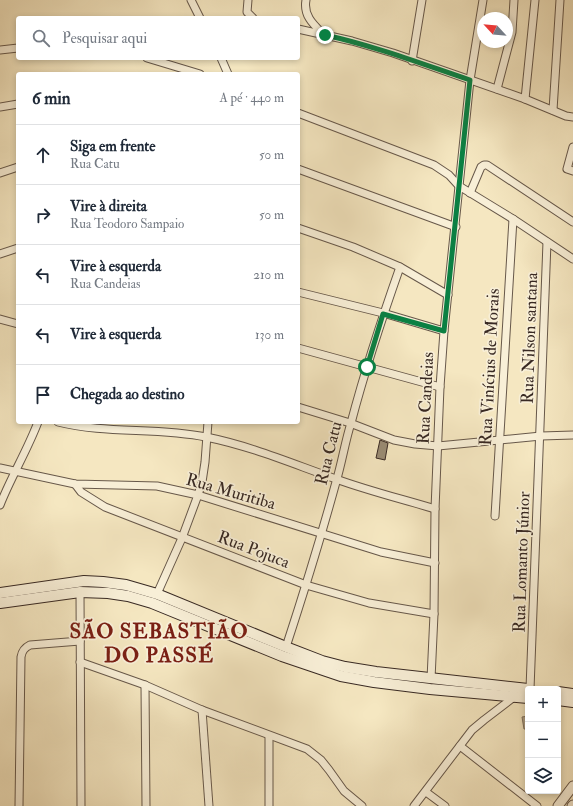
<!DOCTYPE html>
<html lang="pt">
<head>
<meta charset="utf-8">
<style>
  :root { --surface:#fff; --page:#f2f2f3; --text:#1f2937; --muted:#747a83; --line:#e0e1e3 }
  body { margin:0; font-family:"IM FELL Double Pica",serif; background:var(--page); color:var(--text) }
  .controls { position:absolute; right:12px; bottom:12px; display:grid; overflow:hidden; border-radius:4px; box-shadow:0 2px 6px #0003 }
  .controls button { width:36px; height:36px; display:grid; place-items:center; padding:0; border:0; border-bottom:1px solid var(--line); background:var(--surface); color:var(--text); font:20px sans-serif }
  .compass { position:absolute; left:477px; top:12px; width:36px; height:36px; border-radius:50%; background:var(--surface); box-shadow:0 2px 6px #0003; rotate:296deg }
  .stop { position:absolute; width:12px; height:12px; margin:-9px; border:3px solid #0b8043; border-radius:50%; background:#fff }
  .stop.end { background:#0b8043; border-color:#fff; box-shadow:0 1px 4px #0008 }
  .list { margin:0; padding:0; list-style:none }
  h2 { display:flex; justify-content:space-between; align-items:center; height:52px; margin:0; padding:0 16px; font-size:17px }
  h2 small { font-size:13px; font-weight:400; color:var(--muted) }
  .list li { display:grid; grid-template-columns:26px 1fr auto; gap:12px; align-items:center; box-sizing:border-box; height:60px; padding:0 16px; border-top:1px solid var(--line) }
  .list b { display:block; font-size:15px; white-space:nowrap }
  .list p { margin:0; font-size:13px; white-space:nowrap; color:var(--muted) }
  .list em { font-size:13px; font-style:normal; color:var(--muted) }
  .icon { flex:none; width:22px; height:22px; fill:none; stroke:currentColor; stroke-width:2; stroke-linecap:round; stroke-linejoin:round }
  .map { position:relative; flex:none; width:573px; height:806px; overflow:hidden }
  .search { position:absolute; background:var(--surface); box-shadow:0 2px 6px #0003; left:16px; top:16px; width:284px; height:44px; display:flex; align-items:center; gap:10px; box-sizing:border-box; padding:0 14px; border-radius:4px; color:var(--muted); font-size:15px }
  .panel { position:absolute; background:var(--surface); box-shadow:0 2px 6px #0003; left:16px; top:72px; width:284px; height:352px; border-radius:4px }
  .map>svg:first-child { display:block }
  .water { fill:#b5a68b; stroke:#837461 }
  .building { fill:#9a8c75; stroke:#382923 }
  .lines { fill:none; stroke-linecap:round; stroke-linejoin:round }
  .minor-casing { stroke:#67584a; stroke-width:9 }
  .tertiary-casing { stroke:#67584a; stroke-width:11 }
  .secondary-casing { stroke:#382923; stroke-width:12 }
  .minor { stroke:#f8efd7; stroke-width:7 }
  .tertiary { stroke:#f8efd7; stroke-width:9 }
  .secondary { stroke:#f8efd7; stroke-width:10 }
  .route { stroke:#0b8043; stroke-width:5 }
  .labels { text-anchor:middle; stroke-width:3.5; stroke-linejoin:round; paint-order:stroke }
  .street-label { font-size:17px; fill:#382923; stroke:#f8efd7 }
  .district-label { font-size:21px; font-weight:bold; letter-spacing:1px; fill:#7a1f14; stroke:#f8efd7 }
</style>
</head>
<body>
<div class="map">
<svg width="573" height="806" viewBox="0 0 573 806">
  <rect width="100%" height="100%" fill="#f5e7c1"/>
  <filter id="stains"><feTurbulence type="fractalNoise" baseFrequency=".005" numOctaves="4"/><feColorMatrix values="0 0 0 0 .2 0 0 0 0 .09 0 0 0 0 .02 0 0 0 .5 -.17"/></filter>
  <radialGradient id="worn" r=".72"><stop offset=".6" stop-color="#630" stop-opacity="0"/><stop offset="1" stop-color="#630" stop-opacity=".3"/></radialGradient>
  <path class="water" d="M528 716V729H524L522 717Z"/>
  <path class="building" d="M380 440 388 443 385 460 376 458Z"/>
  <g class="lines">
    <g class="minor-casing">
      <g id="minor">
        <path d="M191 0 200 18"/>
        <path d="M248 0 247 12 253 18"/>
        <path d="M306 0C303 16 314 25 324 35"/>
        <path d="M298 29 352 41 393 53 525 99 566 116 573 117"/>
        <path d="M0 50 18 48"/>
        <path d="M147 58 200 74"/>
        <path d="M221 58 228 74"/>
        <path d="M412 61 422 0"/>
        <path d="M497 89 512 32 514 0"/>
        <path d="M525 99 535 0"/>
        <path d="M0 107 18 104"/>
        <path d="M553 110 560 0"/>
        <path d="M298 113 434 165 449 175 459 186 513 219 573 259"/>
        <path d="M573 147 567 169 573 171"/>
        <path d="M298 169 456 227"/>
        <path d="M0 173 18 167"/>
        <path d="M470 193 481 167 484 165H487L573 222"/>
        <path d="M298 228 353 247 400 267 448 295"/>
        <path d="M0 254 18 248"/>
        <path d="M298 292 383 313 444 331"/>
        <path d="M0 319 18 324"/>
        <path d="M298 348 440 387"/>
        <path d="M298 407 350 423 394 440 415 444 438 446 541 436 573 435"/>
        <path d="M58 422C106 434 158 427 206 437 251 446 293 464 336 479 369 491 402 499 435 509"/>
        <path d="M0 468 75 484 157 486 198 495 381 552 435 563"/>
        <path d="M75 484 81 492 105 507 306 585 369 603 434 614"/>
        <path d="M0 505C11 477 27 451 38 422"/>
        <path d="M495 516 513 219"/>
        <path d="M80 592 81 806"/>
        <path d="M157 594 182 538 198 495 202 482 205 462 208 422"/>
        <path d="M286 647C304 592 321 537 336 482 342 462 345 442 351 423 365 370 382 318 400 267"/>
        <path d="M80 662 145 685 202 710 307 749 321 760 329 770 344 791 362 806"/>
        <path d="M431 679 434 614 435 509 440 387 444 331 470 80 483 0"/>
        <path d="M145 685 146 806"/>
        <path d="M530 689 547 242"/>
        <path d="M202 710 209 806"/>
        <path d="M460 746 537 806"/>
        <path d="M426 792 445 806"/>
        <path d="M19 806 21 657C22 651 24 648 30 645L80 641"/>
        <path d="M269 806V736"/>
        <path d="M414 806 472 730 484 720 514 697"/>
      </g>
    </g>
    <g class="tertiary-casing">
      <g id="tertiary">
        <path d="M558 806 573 786"/>
        <path d="M572 806 573 805"/>
      </g>
    </g>
    <g class="secondary-casing">
      <g id="secondary">
        <path d="M0 593 84 581 103 582 126 585 157 594 286 647 322 661 345 667 376 672 528 689"/>
        <path d="M0 603 80 592 108 593 128 596 152 603 282 656 341 676 374 682 430 689 528 698"/>
        <path d="M558 692 573 694"/>
        <path d="M558 700 573 702"/>
      </g>
    </g>
    <use href="#minor" class="minor"/>
    <use href="#tertiary" class="tertiary"/>
    <use href="#secondary" class="secondary"/>
  </g>
  <g class="lines">
    <path class="route" d="M325 35C375 46 422 64 470 80L444 331 383 314 367 367"/>
  </g>
  <g class="labels">
    <g class="street-label">
      <text transform="translate(529 338) rotate(-88)" y="6">Rua Nilson santana</text>
      <text transform="translate(489 367) rotate(-87)" y="6">Rua Vinícius de Morais</text>
      <text transform="translate(425 398) rotate(-87)" y="6">Rua Candeias</text>
      <text transform="translate(328 453) rotate(-76)" y="6">Rua Catu</text>
      <text transform="translate(231 491) rotate(16)" y="6">Rua Muritiba</text>
      <text transform="translate(254 549) rotate(21)" y="6">Rua Pojuca</text>
      <text transform="translate(521 562) rotate(-88)" y="6">Rua Lomanto Júnior</text>
    </g>
    <g class="district-label">
      <text x="159" y="638">SÃO SEBASTIÃO<tspan x="159" dy="24">DO PASSÉ</tspan></text>
    </g>
  </g>
  <rect width="100%" height="100%" filter="url(#stains)"/>
  <rect width="100%" height="100%" fill="url(#worn)"/>
</svg>
<div class="controls">
<button>+</button>
<button>−</button>
<button><svg class="icon" aria-label="layers" viewBox="0 0 24 24"><path d="M12 4l9 5-9 5-9-5zM3 14l9 5 9-5"/></svg></button>
</div>
<svg class="compass" viewBox="-18 -18 36 36"><path d="M0-13l5 13h-10z" fill="#e53935"/><path d="M0 13l5-13h-10z" fill="#747a83"/></svg>
<div class="stop" style="left:367px;top:367px"></div>
<div class="stop end" style="left:325px;top:35px"></div>
<div class="search"><svg class="icon" aria-label="search" viewBox="0 0 24 24"><circle cx="10" cy="10" r="6"/><path d="M15 15l6 6"/></svg>Pesquisar aqui</div>
<section class="panel">
<h2>6 min<small>A pé · 440 m</small></h2>
<ul class="list">
<li><svg class="icon" aria-label="ahead" viewBox="0 0 24 24"><path d="M12 20V5M6 11l6-6 6 6"/></svg><div><b>Siga em frente</b><p>Rua Catu</p></div><em>50 m</em></li>
<li><svg class="icon" aria-label="right" viewBox="0 0 24 24"><path d="M7 20v-9h11M14 6l5 5-5 5"/></svg><div><b>Vire à direita</b><p>Rua Teodoro Sampaio</p></div><em>50 m</em></li>
<li><svg class="icon" aria-label="left" viewBox="0 0 24 24"><path d="M17 20v-9H6M10 6l-5 5 5 5"/></svg><div><b>Vire à esquerda</b><p>Rua Candeias</p></div><em>210 m</em></li>
<li><svg class="icon" aria-label="left" viewBox="0 0 24 24"><path d="M17 20v-9H6M10 6l-5 5 5 5"/></svg><div><b>Vire à esquerda</b></div><em>130 m</em></li>
<li><svg class="icon" aria-label="arrive" viewBox="0 0 24 24"><path d="M6 21V4h12l-3 4 3 4H6"/></svg><div><b>Chegada ao destino</b></div></li>
</ul>
</section>
</div>
</body>
</html>
